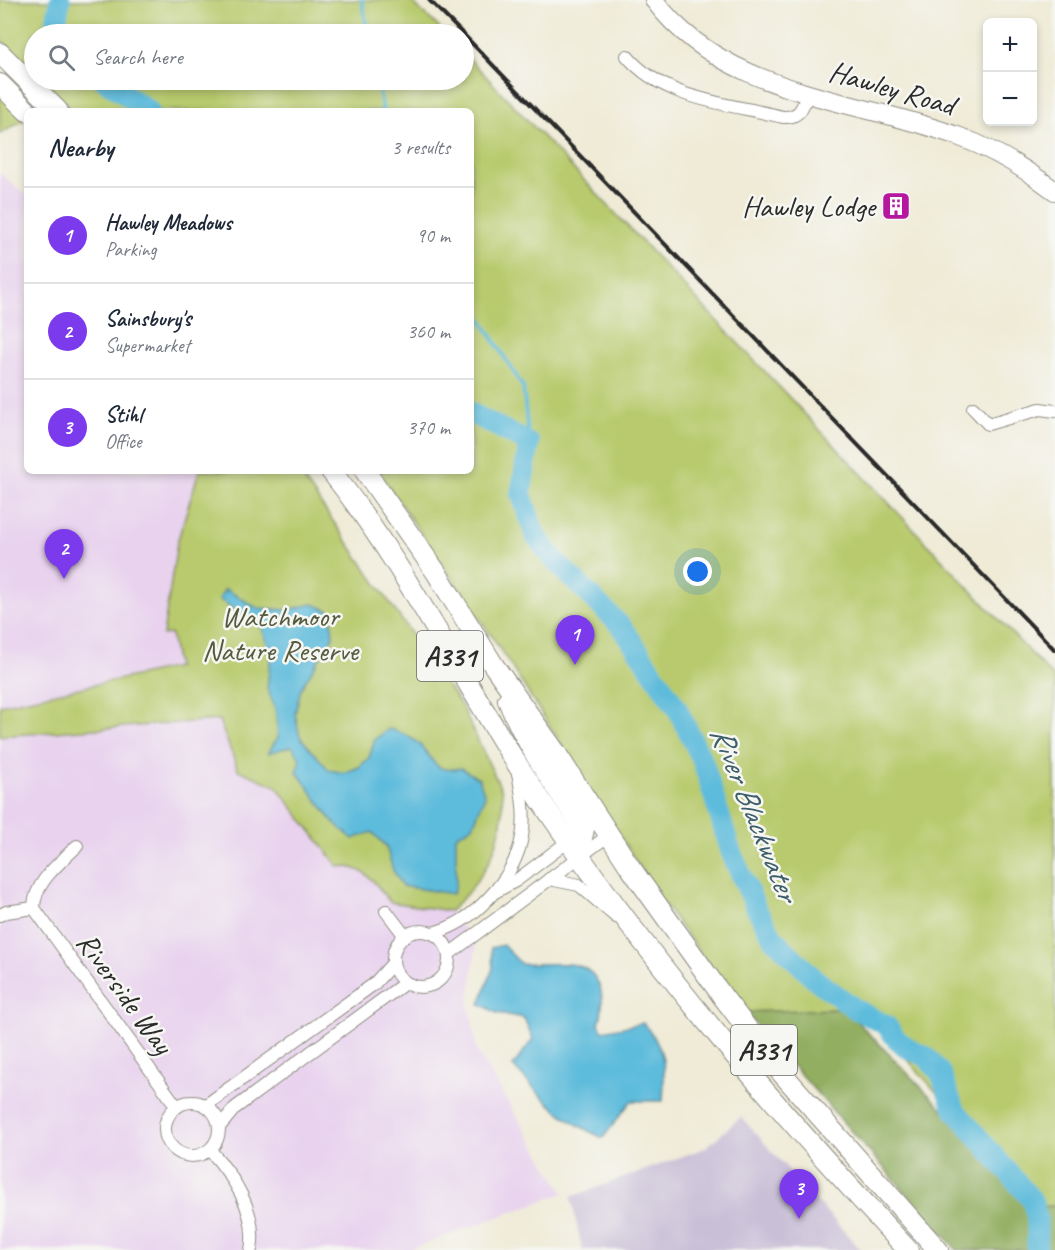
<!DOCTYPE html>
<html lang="en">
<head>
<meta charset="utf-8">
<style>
  :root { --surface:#fff; --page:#f2f2f3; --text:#1f2937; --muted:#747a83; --line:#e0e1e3; --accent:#7c3aed }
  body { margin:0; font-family:Caveat,sans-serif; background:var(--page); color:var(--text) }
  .controls { position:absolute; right:18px; top:18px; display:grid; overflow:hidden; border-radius:9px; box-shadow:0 3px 9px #0003 }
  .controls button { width:54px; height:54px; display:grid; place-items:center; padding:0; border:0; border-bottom:2px solid var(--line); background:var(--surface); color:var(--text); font:30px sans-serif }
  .you { position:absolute; left:698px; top:572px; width:21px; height:21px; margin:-15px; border:4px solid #fff; border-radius:50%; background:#1a73e8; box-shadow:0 0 0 9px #1a73e833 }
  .badge { display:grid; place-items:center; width:39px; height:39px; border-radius:50%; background:var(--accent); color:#fff; font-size:20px; font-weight:700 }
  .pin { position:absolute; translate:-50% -50px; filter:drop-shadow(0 2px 3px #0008) }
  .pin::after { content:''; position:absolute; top:32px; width:21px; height:18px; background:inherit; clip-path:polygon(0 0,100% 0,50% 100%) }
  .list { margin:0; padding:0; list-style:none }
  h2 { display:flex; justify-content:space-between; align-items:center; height:78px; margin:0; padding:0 24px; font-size:26px }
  h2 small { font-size:20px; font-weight:400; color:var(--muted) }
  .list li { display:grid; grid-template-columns:39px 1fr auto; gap:18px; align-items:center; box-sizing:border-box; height:96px; padding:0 24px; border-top:2px solid var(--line) }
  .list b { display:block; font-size:22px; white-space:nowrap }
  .list p { margin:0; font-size:20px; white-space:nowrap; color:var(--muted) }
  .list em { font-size:20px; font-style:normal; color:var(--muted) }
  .icon { flex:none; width:33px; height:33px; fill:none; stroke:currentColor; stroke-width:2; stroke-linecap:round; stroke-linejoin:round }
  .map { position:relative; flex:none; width:1055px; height:1250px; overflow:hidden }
  .search { position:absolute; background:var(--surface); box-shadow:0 3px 9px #0003; left:24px; top:24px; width:450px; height:66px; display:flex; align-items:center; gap:15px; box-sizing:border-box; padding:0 21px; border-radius:33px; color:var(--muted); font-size:22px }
  .panel { position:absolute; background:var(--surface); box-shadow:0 3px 9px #0003; left:24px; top:108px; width:450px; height:366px; border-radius:9px }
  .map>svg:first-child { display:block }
  .built { fill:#e8d2ee }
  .industrial { fill:#c9bfd7 }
  .green { fill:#b8ca6d; stroke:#727a4c; stroke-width:1.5 }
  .forest { fill:#92ae60; stroke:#5e6c46; stroke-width:1.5 }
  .water { fill:#5dbbdb; stroke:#447383; stroke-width:1.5 }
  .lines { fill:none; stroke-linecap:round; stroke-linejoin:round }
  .stream { stroke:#5dbbdb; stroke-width:4 }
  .river { stroke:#5dbbdb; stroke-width:21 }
  .street-casing { stroke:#8d8b81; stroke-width:14 }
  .secondary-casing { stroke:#8d8b81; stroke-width:20 }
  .primary-casing { stroke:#8d8b81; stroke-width:22 }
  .street { stroke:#fff; stroke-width:12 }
  .secondary { stroke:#fff; stroke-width:18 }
  .primary { stroke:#fff; stroke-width:20 }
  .rail { stroke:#2b2b2b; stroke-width:4 }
  .labels { text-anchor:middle; stroke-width:5; stroke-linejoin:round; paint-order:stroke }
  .shield { fill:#f6f6f2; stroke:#686867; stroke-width:1.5 }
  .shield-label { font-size:28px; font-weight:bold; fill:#2b2b2b }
  .street-label { font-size:30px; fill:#2b2b2b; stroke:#f6f6f2 }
  .poi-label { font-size:30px; fill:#2b2b2b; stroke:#f6f6f2; text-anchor:end }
  .park-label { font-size:30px; fill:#555b3f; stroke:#f6f6f2 }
  .water-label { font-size:32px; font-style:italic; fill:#3c5d69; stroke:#f6f6f2 }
</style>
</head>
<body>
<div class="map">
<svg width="1055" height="1250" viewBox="0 0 1055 1250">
  <rect width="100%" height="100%" fill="#f6f6f2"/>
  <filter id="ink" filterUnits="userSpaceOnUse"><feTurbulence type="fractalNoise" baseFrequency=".0167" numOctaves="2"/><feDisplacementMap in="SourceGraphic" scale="12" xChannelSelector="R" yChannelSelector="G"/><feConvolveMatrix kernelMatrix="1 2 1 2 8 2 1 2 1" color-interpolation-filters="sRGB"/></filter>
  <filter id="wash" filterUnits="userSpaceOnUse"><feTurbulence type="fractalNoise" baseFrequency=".008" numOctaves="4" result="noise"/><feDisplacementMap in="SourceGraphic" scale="24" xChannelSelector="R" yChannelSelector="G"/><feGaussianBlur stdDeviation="1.35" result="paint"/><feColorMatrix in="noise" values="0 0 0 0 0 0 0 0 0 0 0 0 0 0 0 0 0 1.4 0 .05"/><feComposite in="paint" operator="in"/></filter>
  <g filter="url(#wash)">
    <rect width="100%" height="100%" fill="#efebd7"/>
    <g class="built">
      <path d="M0 173 27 196V471H201L164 635 171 633 177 667 0 705Z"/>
      <path d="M219 720 238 770 276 786 338 866H356L371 878 390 902 450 911 476 946 469 1002 477 1051 564 1193 408 1250H0V736Z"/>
    </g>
    <path class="industrial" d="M741 1117 861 1250H582L571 1197 705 1148Z"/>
    <g class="green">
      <path d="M0 0H410L446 34H34V73L0 39Z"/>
      <path d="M464 53 1055 679V1206L1038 1207 862 1008 745 1012 663 903 495 641 378 471H471V111H73L41 80H464Z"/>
      <path d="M0 90 27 118 0 134Z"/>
      <path d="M199 471H298L461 705 502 791C506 842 486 877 450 911L390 902C373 881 367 867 338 866L276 786 238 770 219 720 0 736V705L177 667 171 634 163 635 177 543Z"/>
    </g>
    <path class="forest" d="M845 1009 1038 1207 1055 1206V1250H957L745 1012Z"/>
    <g class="water">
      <path d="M225 589 257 608 288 610 313 604 331 611 333 637 301 688 295 714 300 737 329 770 344 773 359 767 369 758 375 739 389 729C401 732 410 736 419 744 436 760 432 774 461 768L479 779 485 796 473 826 456 836V884L453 894 402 886 393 870 386 846 372 832 353 839 333 822 297 772 300 758 292 746 268 753 278 737 275 708 267 688 271 654 262 628 219 599Z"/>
      <path d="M503 945 521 964C535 965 570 961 582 967 604 977 605 1004 599 1024L603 1031 643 1023C667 1049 665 1067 663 1101H631L603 1138C561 1119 544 1100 513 1066L533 1039 524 1018 497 1013 480 1004 493 968 491 948Z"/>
    </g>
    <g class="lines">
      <g class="stream">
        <path d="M362 0 368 34"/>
        <path d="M377 80 383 111"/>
        <path d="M471 303 523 387 529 443"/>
      </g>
      <g class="river">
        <path d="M54 34 60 0"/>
        <path d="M104 80 149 111"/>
        <path d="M471 413 529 443 521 493 535 535 556 562 622 627 677 708 703 762 731 852 757 910 774 939 816 980 857 1010 886 1025 898 1041 911 1050 927 1057 941 1074 954 1109 1032 1200 1037 1218V1250"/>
      </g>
    </g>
  </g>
  <g filter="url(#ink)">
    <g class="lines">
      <g class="street-casing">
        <g id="street">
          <path d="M627 56C665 101 728 103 783 117 799 118 803 108 807 94"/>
          <path d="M973 408 988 424 1040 409 1055 411"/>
          <path d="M77 846C60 863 34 882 34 908L177 1107"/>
          <path d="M549 879 579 885 616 917"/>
          <path d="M495 892 517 880 574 837"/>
          <path d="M386 911 405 936"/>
          <path d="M0 915 6 912 34 908"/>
          <circle cx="421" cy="959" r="28"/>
          <path d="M432 933C473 924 514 879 522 837 526 815 522 794 518 773"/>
          <path d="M449 954 609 835"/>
          <circle cx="192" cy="1129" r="27"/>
          <path d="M206 1105 374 984 393 963"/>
          <path d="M220 1126 235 1108 405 983"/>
          <path d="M210 1150C234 1177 258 1213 251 1250"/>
        </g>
      </g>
      <g class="secondary-casing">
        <path id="secondary" d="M654 0C725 96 857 98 960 137 995 150 1026 169 1055 191"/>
      </g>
      <g class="primary-casing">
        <g id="primary">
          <path d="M0 53 58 111"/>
          <path d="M0 84 27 111"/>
          <path d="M331 471C415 578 474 705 552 817 657 970 781 1114 908 1250"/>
          <path d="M365 471 436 572 494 666 554 750 630 867 723 997 779 1070 938 1250"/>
          <path d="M508 700C526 746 557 788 584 829L578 856"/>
        </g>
      </g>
      <use href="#street" class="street"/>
      <use href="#secondary" class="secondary"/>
      <use href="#primary" class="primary"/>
      <g class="rail">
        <path d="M429 0 463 34"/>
        <path d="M464 35 1055 650"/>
      </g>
    </g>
  </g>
  <defs>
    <g id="building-square" transform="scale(1.5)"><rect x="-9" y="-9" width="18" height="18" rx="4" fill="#b5179e" stroke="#f6f6f2"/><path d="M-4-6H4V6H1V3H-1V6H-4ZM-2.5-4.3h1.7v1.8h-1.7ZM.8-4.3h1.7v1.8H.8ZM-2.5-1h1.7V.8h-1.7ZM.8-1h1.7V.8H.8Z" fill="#fff"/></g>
  </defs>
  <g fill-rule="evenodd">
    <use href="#building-square" x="896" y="206"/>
  </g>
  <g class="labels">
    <g class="shield">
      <rect x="417" y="631" width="66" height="50" rx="4.5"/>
      <rect x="731" y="1025" width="66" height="50" rx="4.5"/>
    </g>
    <g class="shield-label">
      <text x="450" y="666">A331</text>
      <text x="764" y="1060">A331</text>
    </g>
    <g class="street-label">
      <text transform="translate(892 88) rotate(16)" y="10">Hawley Road</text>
      <text transform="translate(125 993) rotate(54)" y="10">Riverside Way</text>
    </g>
    <g class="poi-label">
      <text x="875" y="216">Hawley Lodge</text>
    </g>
    <g class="park-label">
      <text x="280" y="626">Watchmoor<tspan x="280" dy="34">Nature Reserve</tspan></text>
    </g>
    <g class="water-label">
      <text transform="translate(755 813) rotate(68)" y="11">River Blackwater</text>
    </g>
  </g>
</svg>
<div class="controls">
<button>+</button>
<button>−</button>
</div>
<div class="you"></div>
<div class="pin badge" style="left:575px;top:665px">1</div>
<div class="pin badge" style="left:64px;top:579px">2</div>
<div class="pin badge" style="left:799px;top:1219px">3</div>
<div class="search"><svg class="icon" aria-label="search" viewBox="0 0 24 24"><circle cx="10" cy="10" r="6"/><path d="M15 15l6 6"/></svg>Search here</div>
<section class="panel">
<h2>Nearby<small>3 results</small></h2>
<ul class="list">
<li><span class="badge">1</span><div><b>Hawley Meadows</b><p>Parking</p></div><em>90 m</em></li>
<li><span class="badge">2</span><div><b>Sainsbury's</b><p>Supermarket</p></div><em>360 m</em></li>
<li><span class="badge">3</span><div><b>Stihl</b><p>Office</p></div><em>370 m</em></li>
</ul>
</section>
</div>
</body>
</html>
